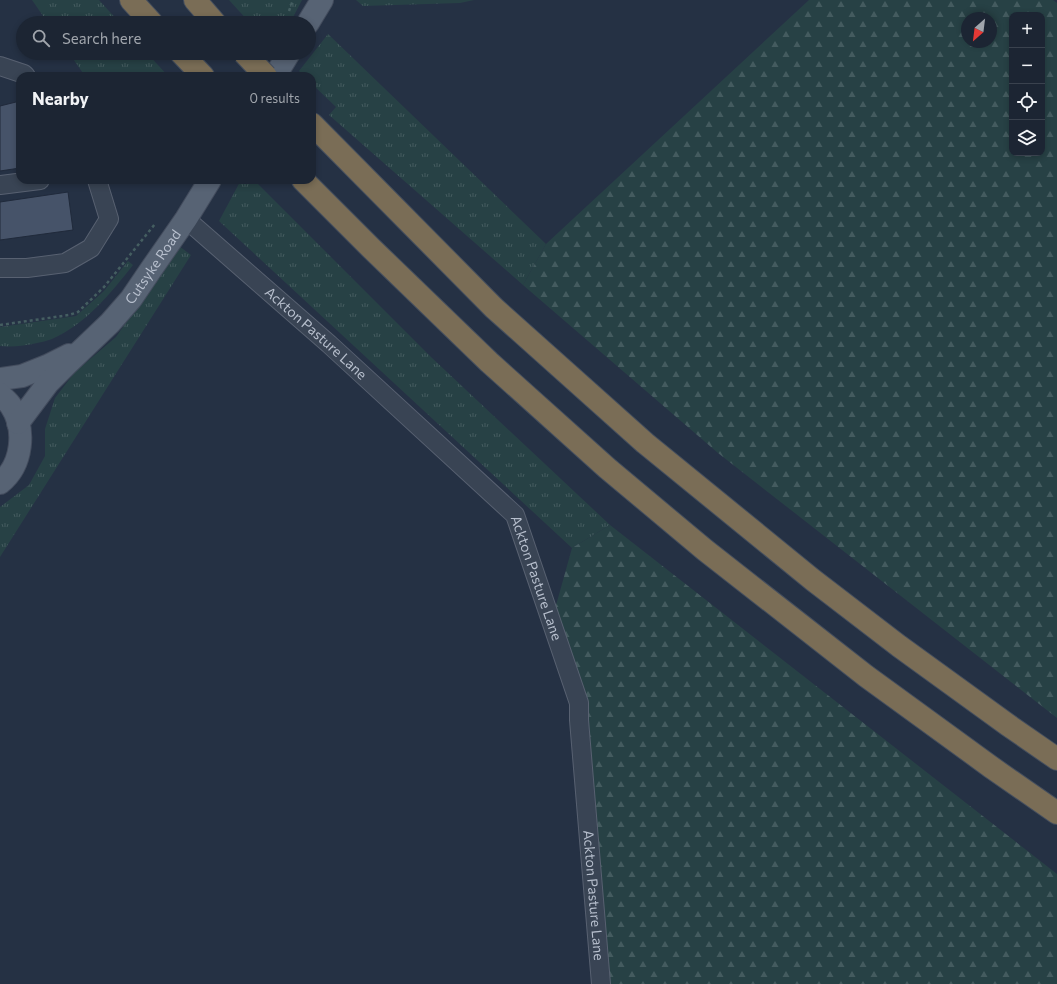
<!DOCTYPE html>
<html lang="en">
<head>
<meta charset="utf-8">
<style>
  :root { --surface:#1c2533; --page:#252d3b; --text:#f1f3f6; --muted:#a0a5ac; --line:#3a424e }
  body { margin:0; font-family:Commissioner,sans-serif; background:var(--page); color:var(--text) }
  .controls { position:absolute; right:12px; top:12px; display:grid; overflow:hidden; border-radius:8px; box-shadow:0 2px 6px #0003 }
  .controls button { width:36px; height:36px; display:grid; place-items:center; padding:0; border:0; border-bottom:1px solid var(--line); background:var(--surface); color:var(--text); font:20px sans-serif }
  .compass { position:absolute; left:961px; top:12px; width:36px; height:36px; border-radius:50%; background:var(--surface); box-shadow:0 2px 6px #0003; rotate:208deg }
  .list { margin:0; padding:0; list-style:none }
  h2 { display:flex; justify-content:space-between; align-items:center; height:52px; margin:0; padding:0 16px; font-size:17px }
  h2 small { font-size:13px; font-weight:400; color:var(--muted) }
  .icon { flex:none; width:22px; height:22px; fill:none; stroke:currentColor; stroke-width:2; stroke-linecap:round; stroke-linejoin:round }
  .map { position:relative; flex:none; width:1057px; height:984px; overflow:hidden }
  .search { position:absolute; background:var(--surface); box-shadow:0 2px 6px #0003; left:16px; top:16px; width:300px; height:44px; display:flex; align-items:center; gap:10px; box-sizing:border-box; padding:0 14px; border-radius:22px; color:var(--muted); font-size:15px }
  .panel { position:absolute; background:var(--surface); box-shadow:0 2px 6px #0003; left:16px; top:72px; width:300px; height:112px; border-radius:12px }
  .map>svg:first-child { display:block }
  .grass { fill:url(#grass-tufts) }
  .forest { fill:url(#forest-firs); fill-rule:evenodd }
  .building { fill:#465369; stroke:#202a3b }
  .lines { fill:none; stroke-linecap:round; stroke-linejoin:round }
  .minor-casing { stroke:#586171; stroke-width:20 }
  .primary-casing { stroke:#434c5d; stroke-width:24 }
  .motorway-casing { stroke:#444e5e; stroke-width:24 }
  .path { stroke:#455e61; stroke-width:2.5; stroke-dasharray:3 3; stroke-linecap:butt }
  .minor { stroke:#394454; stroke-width:18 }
  .primary { stroke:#576374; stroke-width:22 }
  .motorway { stroke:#7a6d56; stroke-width:22 }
  .motorway-bridge-casing { stroke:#444e5e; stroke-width:24; stroke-linecap:butt }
  .motorway-bridge { stroke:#7a6d56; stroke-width:22 }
  .labels { text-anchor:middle; stroke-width:3; stroke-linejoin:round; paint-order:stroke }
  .street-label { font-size:14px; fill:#b7bfcd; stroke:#1e2839 }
</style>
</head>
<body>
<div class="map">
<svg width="1057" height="984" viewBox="0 0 1057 984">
  <defs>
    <pattern id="grass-tufts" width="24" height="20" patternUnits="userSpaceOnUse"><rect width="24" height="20" fill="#274145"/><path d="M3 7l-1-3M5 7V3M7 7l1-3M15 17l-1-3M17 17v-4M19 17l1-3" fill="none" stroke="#445b5f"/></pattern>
    <pattern id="forest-firs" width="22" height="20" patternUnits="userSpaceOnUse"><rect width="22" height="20" fill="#274145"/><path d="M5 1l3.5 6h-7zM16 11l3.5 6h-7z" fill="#445b5f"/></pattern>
  </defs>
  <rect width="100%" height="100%" fill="#253144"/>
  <g class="grass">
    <path d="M32 0H99L120 23H48Z"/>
    <path d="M229 0H302L290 23H250Z"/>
    <path d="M356 0H474L460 3 363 6Z"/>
    <path d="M328 34 546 244 523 285 329 115 336 107 312 84V76H304L299 71Z"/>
    <path d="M69 53H147L168 76H85Z"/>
    <path d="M241 180H254L431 357 610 525 572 548 219 221Z"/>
    <path d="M179 246 191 255 0 557V507L29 485 45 456V429L55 398 75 372 116 337Z"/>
    <path d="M128 261 133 265C110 294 86 324 52 339 47 341 41 342 37 343 25 346 12 347 0 346V327L76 316 104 291Z"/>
  </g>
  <g class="forest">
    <path d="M809 0H1053L1057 3V718L718 453 523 285 546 244ZM1012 15H1042V153H1012ZM967 18H991V42H967Z"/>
    <path d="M610 525 1057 874V984H604L579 720 555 609 572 548Z"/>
  </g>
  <g class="building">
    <path d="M20 101V168L0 171V106Z"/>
    <path d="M68 192 73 230 0 240V202Z"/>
  </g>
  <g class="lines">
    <g class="minor-casing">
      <g id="minor">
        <path d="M0 66 24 74 26 76"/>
        <path d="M0 185 40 180"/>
        <path id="s1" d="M186 219 329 344 515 515 579 703V720L601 984"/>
        <path d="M0 268H27L65 263 91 248 109 219 97 180"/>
      </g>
    </g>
    <g class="primary-casing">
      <g id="primary">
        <path d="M308 23 322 0"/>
        <path d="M275 76 289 53"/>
        <path d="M0 379 22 376 47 366 69 355"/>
        <path d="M0 394C3 398 8 401 11 406 26 429 23 465 0 483"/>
        <path id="s2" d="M18 423 48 383 68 363 110 323 131 299 152 268 186 219 210 180"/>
      </g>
    </g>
    <g class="motorway-casing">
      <g id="motorway">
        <path d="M131 0 152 23"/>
        <path d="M195 0 215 23"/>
        <path d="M181 53 203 76"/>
        <path d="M312 124 494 308 645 443 813 580 899 646 1008 725 1057 759"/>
        <path d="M303 180 371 248 489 362 607 468 705 550 866 676 991 767 1057 813"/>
      </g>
    </g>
    <g class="path">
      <path d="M289 11 293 0"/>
      <path d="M285 23 287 17"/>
      <path d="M0 325 69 315 78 312 104 287 155 224"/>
    </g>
    <use href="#minor" class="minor"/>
    <use href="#primary" class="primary"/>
    <use href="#motorway" class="motorway"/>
    <g class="motorway-bridge-casing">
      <path id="motorway-bridge" d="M244 53 266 76"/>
    </g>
    <use href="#motorway-bridge" class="motorway-bridge"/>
  </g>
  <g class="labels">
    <g class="street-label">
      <text dy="5" stroke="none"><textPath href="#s2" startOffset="207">Cutsyke Road</textPath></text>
      <text dy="5" stroke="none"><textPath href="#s1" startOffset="173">Ackton Pasture Lane</textPath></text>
      <text dy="5" stroke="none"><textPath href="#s1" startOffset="509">Ackton Pasture Lane</textPath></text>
      <text dy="5" stroke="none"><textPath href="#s1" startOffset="834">Ackton Pasture Lane</textPath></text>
    </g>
  </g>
</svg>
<div class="controls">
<button>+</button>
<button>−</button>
<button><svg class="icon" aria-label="locate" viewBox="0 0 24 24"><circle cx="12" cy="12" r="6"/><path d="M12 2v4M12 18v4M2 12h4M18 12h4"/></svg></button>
<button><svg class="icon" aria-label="layers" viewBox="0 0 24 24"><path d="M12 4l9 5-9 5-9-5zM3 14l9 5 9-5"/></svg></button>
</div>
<svg class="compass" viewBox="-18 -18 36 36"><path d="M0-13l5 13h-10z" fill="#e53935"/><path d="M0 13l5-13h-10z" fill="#a0a5ac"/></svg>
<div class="search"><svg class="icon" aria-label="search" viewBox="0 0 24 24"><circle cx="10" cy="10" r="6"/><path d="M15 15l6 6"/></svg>Search here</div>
<section class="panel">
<h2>Nearby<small>0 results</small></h2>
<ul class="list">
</ul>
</section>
</div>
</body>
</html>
